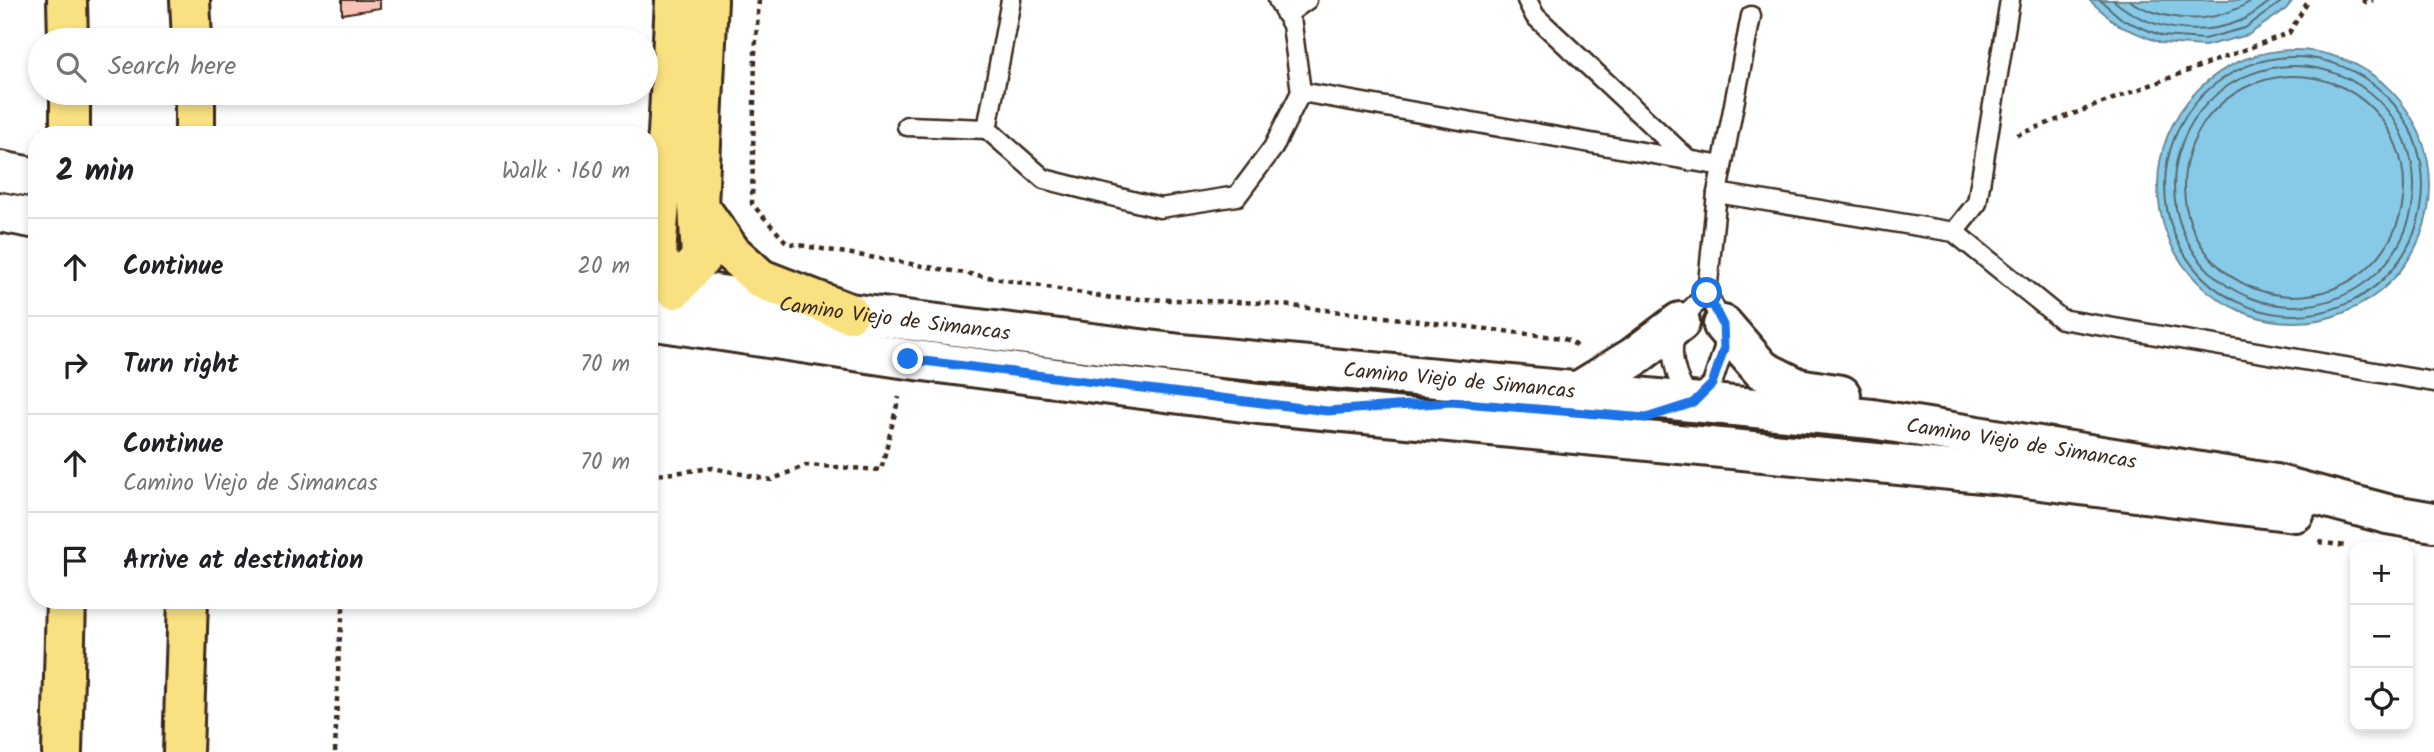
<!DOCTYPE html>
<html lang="en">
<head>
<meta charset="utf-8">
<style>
  :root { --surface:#fff; --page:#f2f2f2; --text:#202124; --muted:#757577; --line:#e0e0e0 }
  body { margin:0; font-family:Kalam,sans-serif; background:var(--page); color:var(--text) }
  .controls { position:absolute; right:21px; bottom:21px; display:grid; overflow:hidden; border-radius:14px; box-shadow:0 4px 10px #0003 }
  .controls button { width:63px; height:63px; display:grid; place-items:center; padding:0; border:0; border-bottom:2px solid var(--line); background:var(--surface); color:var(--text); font:35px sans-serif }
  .stop { position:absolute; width:21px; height:21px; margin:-16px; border:5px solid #1a73e8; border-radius:50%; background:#fff }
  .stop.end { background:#1a73e8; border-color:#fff; box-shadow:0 2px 7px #0008 }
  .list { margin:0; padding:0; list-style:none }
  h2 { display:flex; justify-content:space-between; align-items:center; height:91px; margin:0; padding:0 28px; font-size:30px }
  h2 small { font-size:23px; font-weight:400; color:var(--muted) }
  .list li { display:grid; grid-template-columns:46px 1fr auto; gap:21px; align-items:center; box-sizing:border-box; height:98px; padding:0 28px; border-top:2px solid var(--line) }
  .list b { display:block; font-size:26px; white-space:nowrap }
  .list p { margin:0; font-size:23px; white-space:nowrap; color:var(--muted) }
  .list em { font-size:23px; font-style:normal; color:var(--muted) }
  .icon { flex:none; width:38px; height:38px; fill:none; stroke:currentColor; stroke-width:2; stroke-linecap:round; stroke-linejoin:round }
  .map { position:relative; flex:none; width:2434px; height:752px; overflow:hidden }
  .search { position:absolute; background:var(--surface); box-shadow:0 4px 10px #0003; left:28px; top:28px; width:630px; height:77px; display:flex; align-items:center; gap:18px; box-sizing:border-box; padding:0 24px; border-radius:38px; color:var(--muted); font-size:26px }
  .panel { position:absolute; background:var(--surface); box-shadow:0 4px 10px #0003; left:28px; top:126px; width:630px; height:483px; border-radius:28px }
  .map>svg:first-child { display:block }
  .water { fill:#87cae8; stroke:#698a97; stroke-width:2 }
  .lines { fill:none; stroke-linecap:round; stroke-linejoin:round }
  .shore { stroke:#596a6f; stroke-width:2 }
  .building { fill:#fcc1b6; stroke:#3b2a1e; stroke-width:2 }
  .lane-casing { stroke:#3b2a1e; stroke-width:23 }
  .secondary-casing { stroke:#3b2a1e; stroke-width:44 }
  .highway-casing { stroke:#3b2a1e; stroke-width:44 }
  .path { stroke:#3b2a1e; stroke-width:4.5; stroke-dasharray:5 5; stroke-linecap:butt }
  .lane { stroke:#fff; stroke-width:18 }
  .secondary { stroke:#fff; stroke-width:38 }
  .highway { stroke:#f9e181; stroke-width:38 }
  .route { stroke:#1a73e8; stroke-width:9 }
  .labels { text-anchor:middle; stroke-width:6; stroke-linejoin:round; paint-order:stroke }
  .street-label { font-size:21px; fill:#3b2a1e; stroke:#fff }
</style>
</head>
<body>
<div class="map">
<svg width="2434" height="752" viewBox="0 0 2434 752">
  <rect width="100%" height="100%" fill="#fff"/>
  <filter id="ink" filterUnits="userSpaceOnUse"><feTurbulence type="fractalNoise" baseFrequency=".0143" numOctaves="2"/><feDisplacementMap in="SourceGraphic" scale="14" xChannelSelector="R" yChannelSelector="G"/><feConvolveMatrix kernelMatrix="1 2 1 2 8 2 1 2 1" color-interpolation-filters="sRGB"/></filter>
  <g filter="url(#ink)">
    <g class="water">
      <path d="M2089 0H2293L2286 9 2248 35 2205 46 2161 43 2119 26Z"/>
      <circle cx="2294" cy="186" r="136"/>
    </g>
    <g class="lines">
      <g class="shore">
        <path d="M2100 0 2123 20 2162 36 2204 39 2245 28 2284 0"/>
        <path d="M2113 0C2148 30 2197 38 2240 21 2251 17 2262 7 2272 0"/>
        <path d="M2129 0C2135 5 2141 7 2148 10 2184 24 2221 21 2253 0"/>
        <circle cx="2294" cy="186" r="129"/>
        <circle cx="2294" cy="186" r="120"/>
        <circle cx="2294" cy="186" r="110"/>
      </g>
    </g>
    <path class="building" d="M342 0H380V8L342 14Z"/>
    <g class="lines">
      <g class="lane-casing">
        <g id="lane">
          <path d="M1011 0 987 129 1044 179 1160 208 1237 196 1273 148 1301 92 1292 25 1278 0"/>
          <path d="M1527 0 1535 16 1690 161"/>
          <path d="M1286 15 1307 0"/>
          <path d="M1301 92 1722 166"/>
          <path d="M907 126 987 129"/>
          <path d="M1717 193 1954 232 2061 319 2434 382"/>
          <path d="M1954 232 1977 203 2010 0"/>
          <path d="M1707 293C1699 302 1687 311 1681 321 1665 349 1675 381 1693 403L1712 384 1724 348 1723 325 1707 293 1717 193 1751 16"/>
        </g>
      </g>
      <g class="secondary-casing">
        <g id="secondary">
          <path d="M0 171 37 178"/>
          <path d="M0 212 37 219"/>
          <path id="s1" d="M649 285 849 313 1181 354 1872 419 2275 484 2387 514 2434 522"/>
          <path d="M649 320 908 359 1259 404 1993 474 2295 512"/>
          <path d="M1723 325 1762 370 1798 388 1841 395"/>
          <path d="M1577 392 1634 357 1680 322"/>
        </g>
      </g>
      <g class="highway-casing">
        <g id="highway">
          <path d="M67 0 68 40"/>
          <path d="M190 0 192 40"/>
          <path d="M675 0 668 134 662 178 656 255 674 289 701 258 698 205 708 0"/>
          <path d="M70 93V135"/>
          <path d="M195 93V135"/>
          <path d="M698 205 731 252 761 279 849 313"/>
          <path d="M62 752 66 600"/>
          <path d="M183 752 188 600"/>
        </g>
      </g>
      <g class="path">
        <path d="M759 0 755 53 752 204 787 243 1112 298 1266 303 1563 338 1578 346"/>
        <path d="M2362 0 2366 2 2373 0"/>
        <path d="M2017 135 2289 33 2309 0"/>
        <path d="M649 476 713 468 771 480 806 465 881 470 899 397"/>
        <path d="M2319 542 2345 546"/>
        <path d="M335 752 339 647 344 600"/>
      </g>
      <use href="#lane" class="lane"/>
      <use href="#secondary" class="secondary"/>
      <use href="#highway" class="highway"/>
    </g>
  </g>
  <g class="lines" filter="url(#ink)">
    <path class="route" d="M908 359 1327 411 1451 402 1646 418 1693 403 1712 384 1724 348 1723 325 1707 293"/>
  </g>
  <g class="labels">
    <g class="street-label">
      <text dy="7" stroke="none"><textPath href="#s1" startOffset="248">Camino Viejo de Simancas</textPath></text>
      <text dy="7" stroke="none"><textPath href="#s1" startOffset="816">Camino Viejo de Simancas</textPath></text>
      <text dy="7" stroke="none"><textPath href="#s1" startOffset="1382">Camino Viejo de Simancas</textPath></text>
    </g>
  </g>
</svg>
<div class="controls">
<button>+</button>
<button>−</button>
<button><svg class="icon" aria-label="locate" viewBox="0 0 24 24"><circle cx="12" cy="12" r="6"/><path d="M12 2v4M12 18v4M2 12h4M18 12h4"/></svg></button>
</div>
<div class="stop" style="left:1707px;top:293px"></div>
<div class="stop end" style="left:908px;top:359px"></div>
<div class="search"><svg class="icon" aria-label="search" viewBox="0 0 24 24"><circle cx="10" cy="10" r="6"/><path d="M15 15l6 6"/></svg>Search here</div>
<section class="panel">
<h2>2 min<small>Walk · 160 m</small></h2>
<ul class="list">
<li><svg class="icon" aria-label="ahead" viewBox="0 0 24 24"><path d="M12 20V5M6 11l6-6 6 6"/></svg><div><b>Continue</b></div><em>20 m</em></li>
<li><svg class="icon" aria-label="right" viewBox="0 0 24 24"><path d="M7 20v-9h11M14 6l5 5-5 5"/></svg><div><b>Turn right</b></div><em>70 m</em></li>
<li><svg class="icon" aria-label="ahead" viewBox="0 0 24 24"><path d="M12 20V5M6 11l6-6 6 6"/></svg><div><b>Continue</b><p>Camino Viejo de Simancas</p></div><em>70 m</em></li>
<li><svg class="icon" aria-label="arrive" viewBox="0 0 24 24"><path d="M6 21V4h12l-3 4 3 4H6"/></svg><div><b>Arrive at destination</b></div></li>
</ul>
</section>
</div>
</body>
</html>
